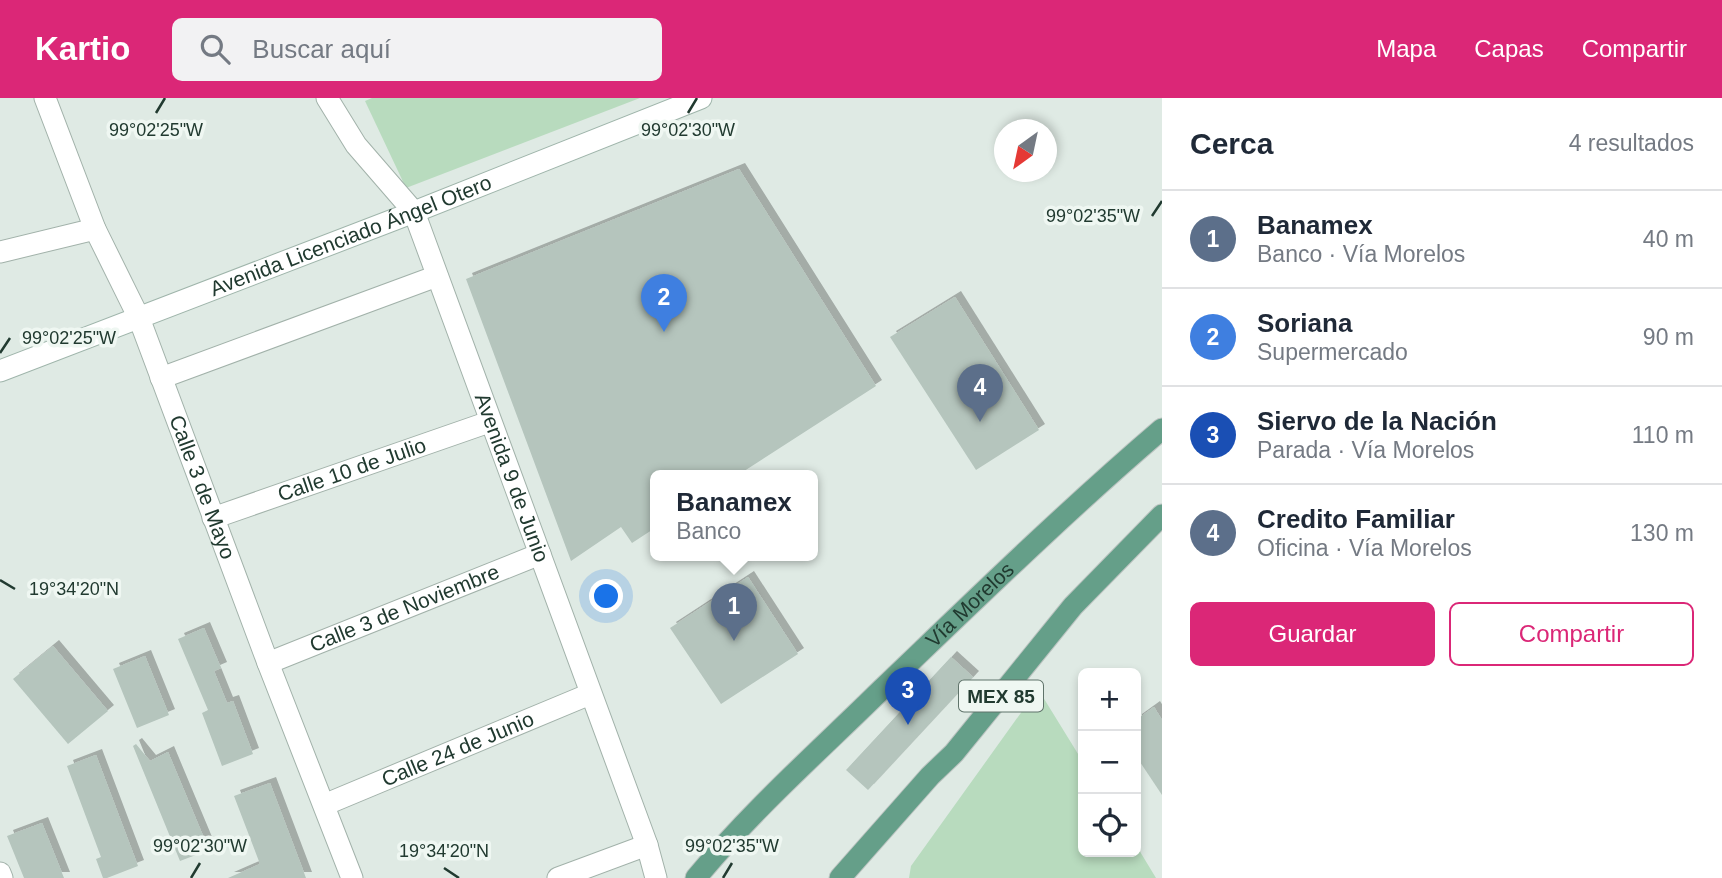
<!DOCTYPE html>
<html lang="es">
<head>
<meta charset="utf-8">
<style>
  :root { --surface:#fff; --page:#f2f2f3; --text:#1f2937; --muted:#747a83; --line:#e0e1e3; --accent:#db2777 }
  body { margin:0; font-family:Arial,sans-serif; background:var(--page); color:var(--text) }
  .controls { position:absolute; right:21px; bottom:21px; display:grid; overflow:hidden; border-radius:10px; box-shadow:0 4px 10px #0003 }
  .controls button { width:63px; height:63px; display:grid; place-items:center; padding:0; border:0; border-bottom:2px solid var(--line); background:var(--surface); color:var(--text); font:35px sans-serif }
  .compass { position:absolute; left:994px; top:21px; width:63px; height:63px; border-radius:50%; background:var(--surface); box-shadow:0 4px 10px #0003; rotate:213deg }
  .you { position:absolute; left:607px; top:499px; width:24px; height:24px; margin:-18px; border:5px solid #fff; border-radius:50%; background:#1a73e8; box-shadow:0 0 0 10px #1a73e833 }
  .badge { display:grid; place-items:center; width:46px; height:46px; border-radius:50%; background:var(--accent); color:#fff; font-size:23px; font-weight:700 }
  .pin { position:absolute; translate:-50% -58px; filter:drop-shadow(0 2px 4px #0008) }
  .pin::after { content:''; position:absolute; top:37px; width:24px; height:21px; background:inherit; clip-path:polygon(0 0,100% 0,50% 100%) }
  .popup { position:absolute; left:650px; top:372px; width:168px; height:91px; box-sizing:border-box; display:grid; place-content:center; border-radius:10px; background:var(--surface); filter:drop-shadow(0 2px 5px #0005); font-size:23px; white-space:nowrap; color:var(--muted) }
  .popup b { font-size:26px; color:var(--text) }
  .popup::after { content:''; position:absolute; left:50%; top:100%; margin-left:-14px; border:14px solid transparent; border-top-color:var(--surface) }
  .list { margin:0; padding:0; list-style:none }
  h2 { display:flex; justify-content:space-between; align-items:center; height:91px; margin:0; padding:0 28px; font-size:30px }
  h2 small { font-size:23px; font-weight:400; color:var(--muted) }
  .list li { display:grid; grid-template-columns:46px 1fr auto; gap:21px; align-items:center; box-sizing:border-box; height:98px; padding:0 28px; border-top:2px solid var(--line) }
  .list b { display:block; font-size:26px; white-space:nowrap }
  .list p { margin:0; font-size:23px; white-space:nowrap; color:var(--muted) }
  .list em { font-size:23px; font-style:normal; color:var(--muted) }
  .actions { display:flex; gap:14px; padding:21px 28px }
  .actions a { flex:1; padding:16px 0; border:2px solid var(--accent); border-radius:10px; text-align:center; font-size:24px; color:var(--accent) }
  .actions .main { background:var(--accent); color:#fff }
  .icon { flex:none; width:38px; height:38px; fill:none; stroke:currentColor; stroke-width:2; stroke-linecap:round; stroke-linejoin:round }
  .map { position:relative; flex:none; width:1162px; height:780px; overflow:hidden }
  header { display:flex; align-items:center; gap:42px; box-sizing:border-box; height:98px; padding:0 35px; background:var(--accent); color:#fff }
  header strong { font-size:33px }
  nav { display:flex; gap:38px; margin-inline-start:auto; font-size:24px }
  .search { width:490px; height:63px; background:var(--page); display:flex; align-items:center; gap:18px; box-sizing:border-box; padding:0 24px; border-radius:10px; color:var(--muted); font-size:26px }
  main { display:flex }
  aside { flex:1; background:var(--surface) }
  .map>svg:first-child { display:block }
  .green { fill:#b8dbbe }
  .building { fill:#b5c5bd; filter:url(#shadow) }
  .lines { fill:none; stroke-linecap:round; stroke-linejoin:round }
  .street-casing { stroke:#a2b2aa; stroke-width:23 }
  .secondary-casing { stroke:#9fb5ab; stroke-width:23 }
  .primary-casing { stroke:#bcc4c1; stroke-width:23 }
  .street { stroke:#fff; stroke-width:21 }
  .secondary { stroke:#fff; stroke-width:21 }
  .primary { stroke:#659f89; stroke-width:21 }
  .ticks { fill:none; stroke:#213a30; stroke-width:2.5 }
  .labels { text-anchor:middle; stroke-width:7; stroke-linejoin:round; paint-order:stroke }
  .shield { fill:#eff7f2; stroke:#5f736a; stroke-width:2 }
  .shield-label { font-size:19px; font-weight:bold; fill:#213a30 }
  .street-label { font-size:21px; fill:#213a30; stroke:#eff7f2 }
  .ticks-label { font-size:18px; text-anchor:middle; fill:#213a30; stroke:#eff7f2; stroke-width:7; stroke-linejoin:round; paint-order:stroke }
</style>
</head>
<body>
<header>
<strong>Kartio</strong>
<div class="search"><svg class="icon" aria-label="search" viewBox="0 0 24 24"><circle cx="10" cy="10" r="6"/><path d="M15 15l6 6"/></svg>Buscar aquí</div>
<nav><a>Mapa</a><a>Capas</a><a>Compartir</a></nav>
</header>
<main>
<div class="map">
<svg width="1162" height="780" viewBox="0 0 1162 780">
  <defs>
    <filter id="shadow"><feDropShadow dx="6" dy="-6" stdDeviation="0" flood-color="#0004"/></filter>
  </defs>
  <rect width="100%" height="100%" fill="#dfeae4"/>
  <g class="green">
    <path d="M372 0H640L406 90 365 3Z"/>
    <path d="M1038 591 1083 664V754H1136V747L1156 780H909L911 768Z"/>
  </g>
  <g class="building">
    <path d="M739 71 876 288 738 377H655V430L632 445 621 429 571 463 466 181Z"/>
    <path d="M955 199 1039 332 976 372 890 239Z"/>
    <path d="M748 479 798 556 721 606 670 530Z"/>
    <path d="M204 530 221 570 214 573 227 605 233 603 253 656 222 668 202 615 208 612 178 541Z"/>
    <path d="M53 548 108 613 68 646 13 581Z"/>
    <path d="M145 558 169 617 137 630 113 571Z"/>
    <path d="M951 559 973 579 868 692 846 672Z"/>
    <path d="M1154 609 1162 622V697L1136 658V622Z"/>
    <path d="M136 646 150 663 168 654 209 752 180 763 133 648Z"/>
    <path d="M96 657 138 768 107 780H103L96 761 101 759 67 668Z"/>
    <path d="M270 685 306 780H228L260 766 234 698Z"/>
    <path d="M42 725 64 780H24L7 738Z"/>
  </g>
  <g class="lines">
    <g class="street-casing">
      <g id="street">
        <path id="s1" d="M45 0 95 131 139 220 268 565 352 780"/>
        <path id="s2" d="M327 0 356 47 414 114 647 747 656 780"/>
        <path d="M0 154 95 131"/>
        <path d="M161 280 437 178"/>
        <path id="s3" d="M213 420 489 324"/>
        <path id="s4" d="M268 565 540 456"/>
        <path id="s5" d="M324 707 590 596"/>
        <path d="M0 775 2 780"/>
        <path d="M558 780 647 747"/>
      </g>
    </g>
    <g class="secondary-casing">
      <g id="secondary">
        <path id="s6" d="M0 273 414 114 701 0"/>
      </g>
    </g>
    <g class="primary-casing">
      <g id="primary">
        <path id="s7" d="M696 780C752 712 819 653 882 591 974 503 1065 414 1162 331"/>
        <path d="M840 780 930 678 954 655 1073 508 1162 417"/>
      </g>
    </g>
    <use href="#street" class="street"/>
    <use href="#secondary" class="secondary"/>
    <use href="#primary" class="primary"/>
  </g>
  <path class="ticks" d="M156 15 165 0M688 15 697 0M1152 118 1162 103M0 255 10 240M0 482 15 491M444 770 459 780M191 780 200 765M723 780 732 765"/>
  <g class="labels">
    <rect class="shield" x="959" y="582.5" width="84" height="31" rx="5"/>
    <g class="shield-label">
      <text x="1001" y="605">MEX 85</text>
    </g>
    <g class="street-label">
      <text dy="7" stroke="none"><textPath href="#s6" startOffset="376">Avenida Licenciado Ángel Otero</textPath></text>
      <text dy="7" stroke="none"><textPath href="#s3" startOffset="147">Calle 10 de Julio</textPath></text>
      <text dy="7" stroke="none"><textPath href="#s2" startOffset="427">Avenida 9 de Junio</textPath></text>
      <text dy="7" stroke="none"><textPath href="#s1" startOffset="420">Calle 3 de Mayo</textPath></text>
      <text dy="7" stroke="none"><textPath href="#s7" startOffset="387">Vía Morelos</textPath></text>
      <text dy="7" stroke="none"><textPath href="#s4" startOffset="147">Calle 3 de Noviembre</textPath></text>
      <text dy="7" stroke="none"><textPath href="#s5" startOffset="145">Calle 24 de Junio</textPath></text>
    </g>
  </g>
  <g class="ticks-label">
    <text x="688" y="38">99°02'30"W</text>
    <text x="156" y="38">99°02'25"W</text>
    <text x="1093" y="124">99°02'35"W</text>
    <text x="69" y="246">99°02'25"W</text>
    <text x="74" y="497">19°34'20"N</text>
    <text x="200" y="754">99°02'30"W</text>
    <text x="732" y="754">99°02'35"W</text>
    <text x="444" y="759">19°34'20"N</text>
  </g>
</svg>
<div class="controls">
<button>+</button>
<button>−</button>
<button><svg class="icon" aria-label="locate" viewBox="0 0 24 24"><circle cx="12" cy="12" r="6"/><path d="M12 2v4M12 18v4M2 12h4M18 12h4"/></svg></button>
</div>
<svg class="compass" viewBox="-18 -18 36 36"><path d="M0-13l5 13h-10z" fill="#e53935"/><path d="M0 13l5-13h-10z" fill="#747a83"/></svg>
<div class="you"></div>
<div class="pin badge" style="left:734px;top:543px;background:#5c6f8a">1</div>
<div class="popup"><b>Banamex</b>Banco</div>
<div class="pin badge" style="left:664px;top:234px;background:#3f7fe0">2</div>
<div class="pin badge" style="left:908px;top:627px;background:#1a4fb4">3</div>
<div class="pin badge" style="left:980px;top:324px;background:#5c6f8a">4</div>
</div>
<aside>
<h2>Cerca<small>4 resultados</small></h2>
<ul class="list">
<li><span class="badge" style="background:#5c6f8a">1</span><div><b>Banamex</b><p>Banco · Vía Morelos</p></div><em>40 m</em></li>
<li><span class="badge" style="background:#3f7fe0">2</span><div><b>Soriana</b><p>Supermercado</p></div><em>90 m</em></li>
<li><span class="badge" style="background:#1a4fb4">3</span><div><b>Siervo de la Nación</b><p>Parada · Vía Morelos</p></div><em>110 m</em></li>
<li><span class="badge" style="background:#5c6f8a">4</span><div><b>Credito Familiar</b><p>Oficina · Vía Morelos</p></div><em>130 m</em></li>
</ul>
<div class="actions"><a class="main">Guardar</a><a>Compartir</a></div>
</aside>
</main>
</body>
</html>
